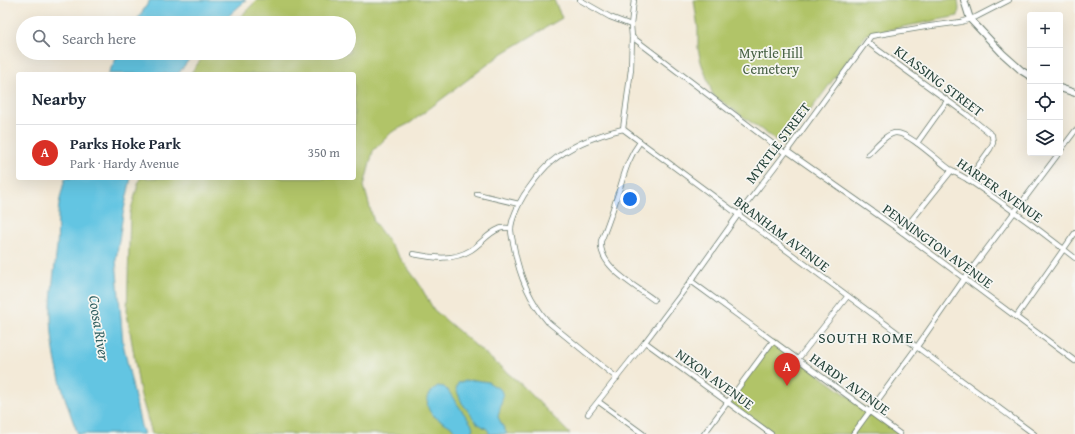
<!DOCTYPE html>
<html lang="en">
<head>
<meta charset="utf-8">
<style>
  :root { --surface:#fff; --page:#f6f6f7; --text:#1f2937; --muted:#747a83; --line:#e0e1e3; --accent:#d93025 }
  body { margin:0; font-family:"Gentium Book Plus",serif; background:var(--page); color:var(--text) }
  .controls { position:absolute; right:12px; top:12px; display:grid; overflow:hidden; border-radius:4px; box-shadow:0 4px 16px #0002 }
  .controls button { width:36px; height:36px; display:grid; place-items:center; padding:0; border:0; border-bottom:1px solid var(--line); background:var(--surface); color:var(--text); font:20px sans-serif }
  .you { position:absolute; left:630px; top:199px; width:14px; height:14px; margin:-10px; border:3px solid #fff; border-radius:50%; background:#1a73e8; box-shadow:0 0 0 6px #1a73e833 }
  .badge { display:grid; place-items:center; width:26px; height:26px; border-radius:50%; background:var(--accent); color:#fff; font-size:13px; font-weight:700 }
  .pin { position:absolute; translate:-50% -33px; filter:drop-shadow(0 1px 2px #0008) }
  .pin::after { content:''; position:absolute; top:21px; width:14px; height:12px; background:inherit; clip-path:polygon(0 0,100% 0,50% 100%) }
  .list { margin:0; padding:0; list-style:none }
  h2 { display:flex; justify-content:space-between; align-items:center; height:52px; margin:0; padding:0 16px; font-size:17px }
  h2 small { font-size:13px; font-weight:400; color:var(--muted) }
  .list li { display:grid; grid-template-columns:26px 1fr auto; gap:12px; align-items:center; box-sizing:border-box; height:56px; padding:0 16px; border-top:1px solid var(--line) }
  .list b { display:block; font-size:15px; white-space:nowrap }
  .list p { margin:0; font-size:13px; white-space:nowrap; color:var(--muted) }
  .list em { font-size:13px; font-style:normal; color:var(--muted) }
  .icon { flex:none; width:22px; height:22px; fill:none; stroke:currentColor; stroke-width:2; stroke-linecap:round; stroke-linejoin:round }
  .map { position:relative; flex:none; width:1075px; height:434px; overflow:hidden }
  .search { position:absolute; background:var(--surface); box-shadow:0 4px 16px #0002; left:16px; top:16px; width:340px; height:44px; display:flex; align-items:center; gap:10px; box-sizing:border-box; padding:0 14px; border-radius:22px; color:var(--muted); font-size:15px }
  .panel { position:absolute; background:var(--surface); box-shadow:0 4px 16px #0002; left:16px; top:72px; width:340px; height:108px; border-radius:4px }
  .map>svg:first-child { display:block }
  .green { fill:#b1c467; stroke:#68804e }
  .water { fill:#64c5e2; stroke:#42818b }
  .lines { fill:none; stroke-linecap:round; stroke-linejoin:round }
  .minor-casing { stroke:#697a6d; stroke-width:6 }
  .major-casing { stroke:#697a6d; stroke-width:8 }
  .minor { stroke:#fff; stroke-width:4.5 }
  .major { stroke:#fff; stroke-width:6 }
  .labels { text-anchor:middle; stroke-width:3.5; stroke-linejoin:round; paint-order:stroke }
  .park-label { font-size:14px; fill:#445f41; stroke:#f6f6f2 }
  .street-label { font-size:14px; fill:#1f3d34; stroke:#f6f6f2 }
  .water-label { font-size:15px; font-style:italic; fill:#305f60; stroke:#f6f6f2 }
  .neighbourhood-label { font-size:15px; letter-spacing:1px; fill:#1f3d34; stroke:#f6f6f2 }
</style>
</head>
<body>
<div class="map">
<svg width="1075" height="434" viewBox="0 0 1075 434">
  <rect width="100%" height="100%" fill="#f6f6f2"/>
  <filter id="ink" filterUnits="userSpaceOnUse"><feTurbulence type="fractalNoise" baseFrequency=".025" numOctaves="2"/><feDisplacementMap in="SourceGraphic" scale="8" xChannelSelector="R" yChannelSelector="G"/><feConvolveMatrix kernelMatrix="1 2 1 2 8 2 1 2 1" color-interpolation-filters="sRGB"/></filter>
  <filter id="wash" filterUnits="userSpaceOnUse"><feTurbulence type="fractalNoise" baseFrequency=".012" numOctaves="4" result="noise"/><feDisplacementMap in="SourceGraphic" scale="16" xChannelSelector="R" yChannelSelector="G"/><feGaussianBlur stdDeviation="0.9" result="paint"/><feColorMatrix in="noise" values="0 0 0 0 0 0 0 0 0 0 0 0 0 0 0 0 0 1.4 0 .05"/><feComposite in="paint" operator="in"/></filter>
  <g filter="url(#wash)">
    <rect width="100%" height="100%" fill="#f3ead8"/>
    <g class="green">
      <path d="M257 0H554L562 18 503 53 410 123 392 132 373 151 364 186 374 222 418 282 434 310 524 387 570 434H152L140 392 127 313 130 213 140 178H354V74H190L206 53H349V23H234Z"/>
      <path d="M694 0H958L959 9 958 16 867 34 784 146 713 95 701 62 698 49V28Z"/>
      <path d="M773 341 900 434H771L728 402Z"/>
    </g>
    <g class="water">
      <path d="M150 0H246L221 23H135Z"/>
      <path d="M119 53H194L178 74H108Z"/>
      <path d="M65 178H131L123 214 116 260 123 343 141 426 144 434H78C62 394 51 354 51 311 51 289 55 268 57 247 58 237 57 227 58 217 58 204 62 191 65 178Z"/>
      <path d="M475 380 488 382 501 390 503 396 498 417 507 434H490L487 429 477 423 462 403 456 389 458 383 464 381Z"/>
      <path d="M438 386 444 387 449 392 472 425 473 428 470 434H458C450 420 423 420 428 398 429 394 434 388 438 386Z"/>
    </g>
  </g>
  <g filter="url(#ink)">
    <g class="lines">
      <g class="minor-casing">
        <g id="minor">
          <path d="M580 0 610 17 631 25"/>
          <path d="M632 37 785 153"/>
          <path d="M867 42 966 114 992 135 993 143 990 149 968 180"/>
          <path d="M623 129 1034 434"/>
          <path d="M623 129 631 69 632 37 631 25 634 0"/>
          <path d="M640 142C627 159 624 176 617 197 612 212 607 227 601 241 598 267 636 286 654 300"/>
          <path d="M917 143 947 101"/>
          <path d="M787 151 902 232 1075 361"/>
          <path d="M1060 151 1075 131"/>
          <path d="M868 154C875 148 886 133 896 133 910 133 939 162 951 170 957 174 964 177 970 181 1006 205 1041 231 1075 258"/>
          <path d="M477 194 519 204"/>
          <path d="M902 232 952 170"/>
          <path d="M413 254C433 258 453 261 471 250 481 244 488 233 499 229 502 227 507 228 511 228"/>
          <path d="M691 281 900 434"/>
          <path d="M1016 317 1075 233"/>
          <path d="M645 342 771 434"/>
          <path d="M798 359 847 297"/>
          <path d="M617 378 548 322C529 300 519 275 514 247 513 242 511 235 511 229 511 220 519 203 524 195 532 184 540 171 551 162 570 146 598 135 623 129"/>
          <path d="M599 402 643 434"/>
          <path d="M588 414 645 342 691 281 738 215 787 151 871 36 931 26 961 22 976 17 1009 0"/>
          <path d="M704 434 773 341"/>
          <path d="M853 434 916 348 964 279 1059 153"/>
        </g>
      </g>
      <g class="major-casing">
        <g id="major">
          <path d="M964 0 970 19 1003 54 1022 71 1030 76"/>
          <path d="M1060 88 1075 93"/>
        </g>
      </g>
      <use href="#minor" class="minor"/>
      <use href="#major" class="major"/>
    </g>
  </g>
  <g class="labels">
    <g class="park-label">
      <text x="771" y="58">Myrtle Hill<tspan x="771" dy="16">Cemetery</tspan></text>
    </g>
    <g class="street-label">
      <text transform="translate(939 81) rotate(37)" y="5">KLASSING STREET</text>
      <text transform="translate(778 143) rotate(-53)" y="5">MYRTLE STREET</text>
      <text transform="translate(1000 190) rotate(35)" y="5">HARPER AVENUE</text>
      <text transform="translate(782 234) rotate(37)" y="5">BRANHAM AVENUE</text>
      <text transform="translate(938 246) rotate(36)" y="5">PENNINGTON AVENUE</text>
      <text transform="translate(715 379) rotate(36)" y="5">NIXON AVENUE</text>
      <text transform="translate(850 384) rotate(36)" y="5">HARDY AVENUE</text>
    </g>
    <g class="water-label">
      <text transform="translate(99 328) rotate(81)" y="5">Coosa River</text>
    </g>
    <g class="neighbourhood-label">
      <text x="866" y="343">SOUTH ROME</text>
    </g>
  </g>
</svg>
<div class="controls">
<button>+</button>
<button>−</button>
<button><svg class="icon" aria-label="locate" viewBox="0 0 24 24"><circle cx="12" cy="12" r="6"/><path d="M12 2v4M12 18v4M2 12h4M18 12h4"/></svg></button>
<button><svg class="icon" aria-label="layers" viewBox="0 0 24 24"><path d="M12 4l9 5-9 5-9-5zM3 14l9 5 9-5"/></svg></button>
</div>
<div class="you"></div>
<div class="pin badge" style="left:787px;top:386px">A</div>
<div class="search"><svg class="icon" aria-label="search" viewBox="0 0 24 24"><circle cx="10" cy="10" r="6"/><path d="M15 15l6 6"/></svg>Search here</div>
<section class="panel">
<h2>Nearby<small></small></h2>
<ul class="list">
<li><span class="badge">A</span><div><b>Parks Hoke Park</b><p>Park · Hardy Avenue</p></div><em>350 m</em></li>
</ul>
</section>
</div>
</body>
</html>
